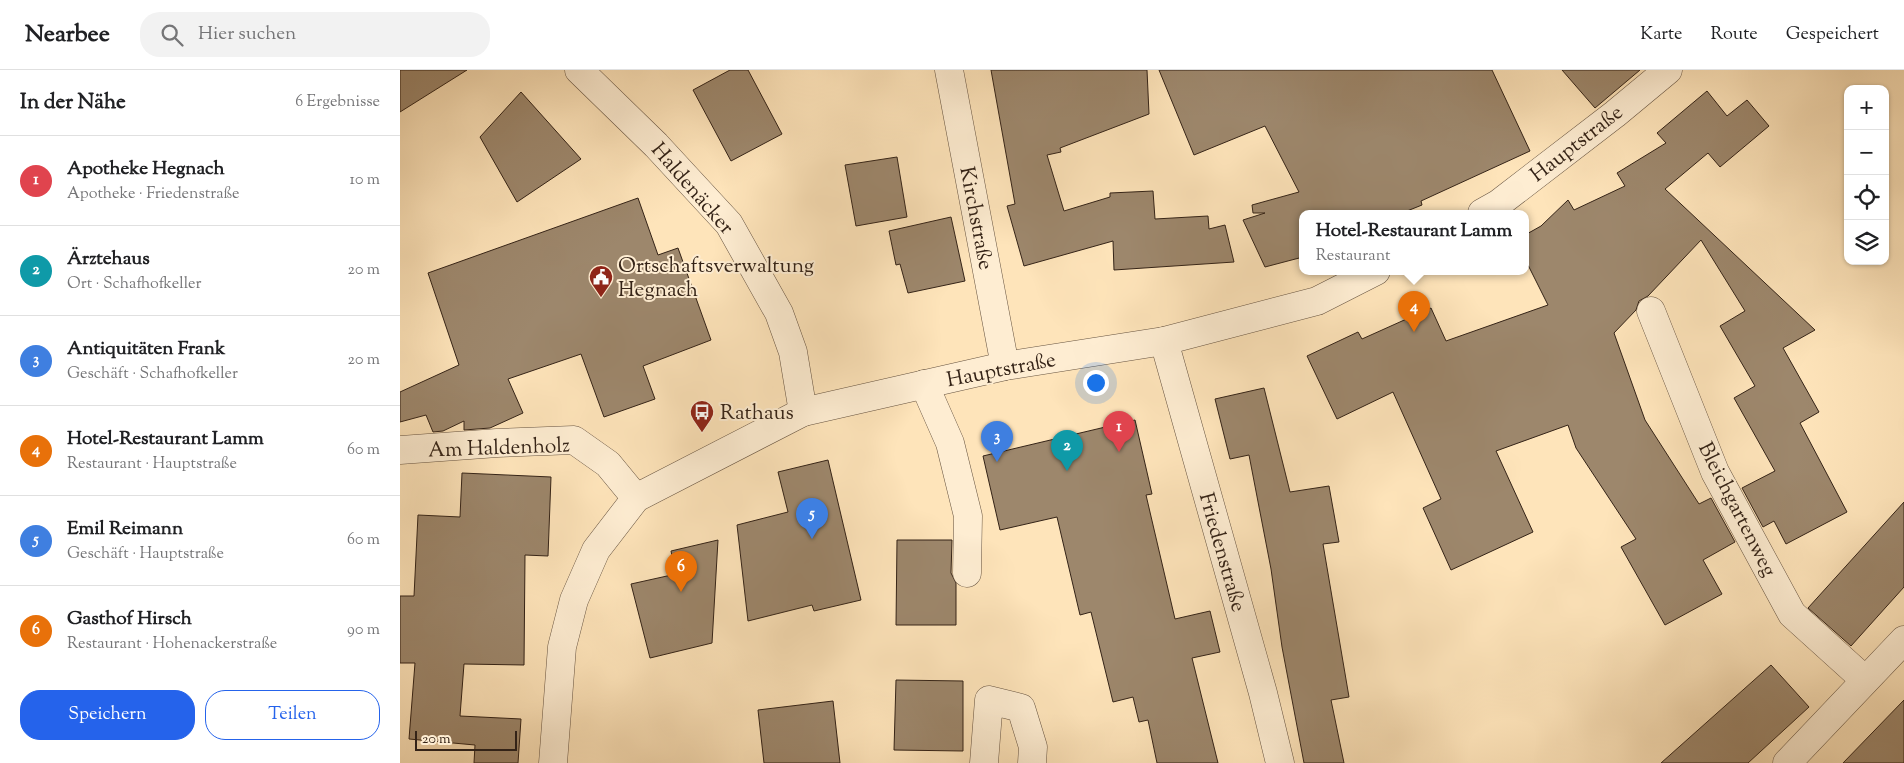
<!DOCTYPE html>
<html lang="de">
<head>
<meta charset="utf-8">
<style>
  :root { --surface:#fff; --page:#f2f2f2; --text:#202124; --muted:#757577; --line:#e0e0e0; --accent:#2563eb }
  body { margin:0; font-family:"Sorts Mill Goudy",serif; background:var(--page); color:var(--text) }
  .controls { position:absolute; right:15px; top:15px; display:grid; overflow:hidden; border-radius:10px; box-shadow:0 1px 4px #0004 }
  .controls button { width:45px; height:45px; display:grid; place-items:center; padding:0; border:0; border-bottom:1px solid var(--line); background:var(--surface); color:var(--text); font:25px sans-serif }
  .scale { position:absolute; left:15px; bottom:12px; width:102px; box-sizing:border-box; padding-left:5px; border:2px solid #342317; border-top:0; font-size:14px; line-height:18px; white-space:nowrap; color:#342317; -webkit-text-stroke:4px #feedd2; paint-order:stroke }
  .you { position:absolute; left:695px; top:312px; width:18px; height:18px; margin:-12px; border:4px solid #fff; border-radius:50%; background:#1a73e8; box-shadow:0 0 0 8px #1a73e833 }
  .badge { display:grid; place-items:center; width:32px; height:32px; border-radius:50%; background:var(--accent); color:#fff; font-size:16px; font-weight:700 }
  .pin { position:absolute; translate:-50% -41px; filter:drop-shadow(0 1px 2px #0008) }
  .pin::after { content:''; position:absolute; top:26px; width:18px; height:15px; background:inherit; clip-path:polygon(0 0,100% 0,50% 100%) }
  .popup { position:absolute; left:899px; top:140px; width:230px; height:65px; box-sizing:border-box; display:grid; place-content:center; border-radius:10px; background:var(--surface); filter:drop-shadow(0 1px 4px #0005); font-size:16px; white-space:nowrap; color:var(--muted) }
  .popup b { font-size:19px; color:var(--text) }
  .popup::after { content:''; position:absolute; left:50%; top:100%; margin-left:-10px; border:10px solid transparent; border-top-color:var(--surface) }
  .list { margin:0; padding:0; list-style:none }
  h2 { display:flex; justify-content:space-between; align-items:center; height:65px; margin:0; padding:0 20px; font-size:21px }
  h2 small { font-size:16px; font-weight:400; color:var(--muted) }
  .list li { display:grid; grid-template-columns:32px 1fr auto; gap:15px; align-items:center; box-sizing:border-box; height:90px; padding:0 20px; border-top:1px solid var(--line) }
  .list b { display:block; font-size:19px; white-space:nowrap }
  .list p { margin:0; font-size:16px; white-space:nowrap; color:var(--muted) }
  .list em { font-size:16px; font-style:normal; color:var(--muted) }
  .actions { display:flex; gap:10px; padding:15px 20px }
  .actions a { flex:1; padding:11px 0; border:1px solid var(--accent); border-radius:20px; text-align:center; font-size:18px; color:var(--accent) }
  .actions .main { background:var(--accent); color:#fff }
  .icon { flex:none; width:28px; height:28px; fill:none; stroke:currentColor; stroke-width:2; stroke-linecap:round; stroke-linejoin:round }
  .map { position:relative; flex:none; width:1504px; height:693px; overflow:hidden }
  header { display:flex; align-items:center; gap:30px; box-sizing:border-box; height:70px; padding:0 25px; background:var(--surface); border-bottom:1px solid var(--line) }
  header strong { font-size:24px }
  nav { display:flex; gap:28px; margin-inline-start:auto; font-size:18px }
  .search { width:350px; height:45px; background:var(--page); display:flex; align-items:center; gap:12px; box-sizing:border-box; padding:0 18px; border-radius:20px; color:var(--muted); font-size:19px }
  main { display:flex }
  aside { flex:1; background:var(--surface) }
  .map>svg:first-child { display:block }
  .building { fill:#9d876c; stroke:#342317 }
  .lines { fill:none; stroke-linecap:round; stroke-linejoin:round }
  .minor-casing { stroke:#665340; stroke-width:29 }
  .minor { stroke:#feedd2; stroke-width:28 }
  .labels { text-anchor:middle; stroke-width:4; stroke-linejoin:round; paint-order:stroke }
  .street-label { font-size:21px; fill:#342317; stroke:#feedd2 }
  .poi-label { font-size:21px; fill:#342317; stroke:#feedd2; text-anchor:start }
</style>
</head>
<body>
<header>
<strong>Nearbee</strong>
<div class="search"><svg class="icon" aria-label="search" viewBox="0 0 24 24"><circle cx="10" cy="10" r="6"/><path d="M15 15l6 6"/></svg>Hier suchen</div>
<nav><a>Karte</a><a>Route</a><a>Gespeichert</a></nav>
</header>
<main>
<aside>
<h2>In der Nähe<small>6 Ergebnisse</small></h2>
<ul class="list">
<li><span class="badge" style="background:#e0444e">1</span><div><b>Apotheke Hegnach</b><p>Apotheke · Friedenstraße</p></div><em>10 m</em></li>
<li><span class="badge" style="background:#0f9aa8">2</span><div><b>Ärztehaus</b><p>Ort · Schafhofkeller</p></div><em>20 m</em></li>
<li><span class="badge" style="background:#3f7fe0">3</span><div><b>Antiquitäten Frank</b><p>Geschäft · Schafhofkeller</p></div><em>20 m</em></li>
<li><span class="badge" style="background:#e8710a">4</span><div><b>Hotel-Restaurant Lamm</b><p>Restaurant · Hauptstraße</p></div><em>60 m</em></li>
<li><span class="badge" style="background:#3f7fe0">5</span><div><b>Emil Reimann</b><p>Geschäft · Hauptstraße</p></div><em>60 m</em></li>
<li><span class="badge" style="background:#e8710a">6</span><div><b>Gasthof Hirsch</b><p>Restaurant · Hohenackerstraße</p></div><em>90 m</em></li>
</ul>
<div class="actions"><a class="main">Speichern</a><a>Teilen</a></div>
</aside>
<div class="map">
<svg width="1504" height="693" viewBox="0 0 1504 693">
  <rect width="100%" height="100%" fill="#fee4ba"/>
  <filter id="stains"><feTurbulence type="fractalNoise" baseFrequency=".004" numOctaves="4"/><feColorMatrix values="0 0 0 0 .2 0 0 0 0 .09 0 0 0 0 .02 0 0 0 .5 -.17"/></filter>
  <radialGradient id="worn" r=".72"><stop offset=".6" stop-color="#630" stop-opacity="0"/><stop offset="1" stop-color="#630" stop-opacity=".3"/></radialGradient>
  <g class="building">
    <path d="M0 0H67L0 42Z"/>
    <path d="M330 0H348L382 64 331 91 293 20Z"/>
    <path d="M591 0H747L749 44 660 78 661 82 647 85 664 141 710 127V123L753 121 755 149 808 146 809 159 825 155 834 192 714 200 713 171 624 196 607 136 615 134Z"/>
    <path d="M759 0H1092L1130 81 1021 131 1022 135 1002 143H903V187L865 197 843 150 865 143H853L852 135 899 122 865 56 794 85Z"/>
    <path d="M1162 0H1240L1195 38Z"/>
    <path d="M1307 21 1327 46 1347 30 1369 56 1320 97 1308 83 1265 119 1415 260 1383 278 1419 342 1400 353 1447 442 1386 474 1374 451 1363 457 1342 418 1375 401 1334 328 1355 316 1320 256 1345 241 1301 170 1248 226 1239 231 1236 240 1214 263 1245 350 1299 434 1311 428 1335 472 1303 490 1322 524 1265 555 1221 477 1236 469 1176 378 1168 355 1096 381 1133 462 1051 500 1023 438 1041 429 993 322 937 349 907 286 958 262 962 269 1031 238 1046 271 1148 235 1125 189V165L1141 156 1168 130 1174 140 1225 116 1217 103 1266 73 1257 63Z"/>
    <path d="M121 22 181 89 117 132 80 67Z"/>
    <path d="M497 87 507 147 456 156 445 95Z"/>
    <path d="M238 128 258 185 278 178 311 270 243 296 255 329 204 347 181 284 108 309 123 343 90 358 64 360V351L43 361 33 362 26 345 0 352V322L59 295 28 203Z"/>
    <path d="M551 147 565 211 508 223 500 194 496 195 489 161Z"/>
    <path d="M864 318 890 422 929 416 939 472 923 474 949 627 931 630 944 693H904L882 577 871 499 849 385 830 389 815 329Z"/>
    <path d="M735 350 752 424 746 425 775 549 810 541 820 582 792 588 818 693H757L748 650 739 652 733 627 713 632 691 542 680 545 657 447 600 460 583 386Z"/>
    <path d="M428 390 461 530 414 541 412 535 348 551 337 455 388 442 378 402Z"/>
    <path d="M62 403 151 407 148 486 125 485 124 595 64 594 60 646 121 649 118 693H74L75 675 9 669 15 593H0V526H14L18 445 60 447Z"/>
    <path d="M1504 432V517L1451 576 1408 538Z"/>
    <path d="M318 470 312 573 250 588 231 514 276 504 271 481Z"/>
    <path d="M497 470H552L551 503 556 513V555H496Z"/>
    <path d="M1371 595 1409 637 1348 693H1261Z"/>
    <path d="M496 610 563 611V681L494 680Z"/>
    <path d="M1504 630V693H1443Z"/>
    <path d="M433 631 440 693H364L358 640Z"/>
  </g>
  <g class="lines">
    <g class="minor-casing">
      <g id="minor">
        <path d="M179 0 256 75 329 154 379 243 393 282 403 342"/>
        <path d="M549 0 605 296"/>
        <path d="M1082 143 1098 134 1215 44 1268 0"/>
        <path d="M1251 241 1315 402 1392 544 1465 610"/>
        <path d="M764 271 863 623 880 693"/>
        <path d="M524 314 550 373 568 446 567 503"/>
        <path d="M0 380 97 373 174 370 208 394 236 428"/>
        <path d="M153 693 162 577 174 530 196 480 236 428 403 342 605 296 764 271 917 231 976 201"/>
        <path d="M584 693 589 630 621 638 633 677 632 693"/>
        <path d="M1387 693 1504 570"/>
      </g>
    </g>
    <use href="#minor" class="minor"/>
  </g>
  <defs>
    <g id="civic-pin" transform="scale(1.25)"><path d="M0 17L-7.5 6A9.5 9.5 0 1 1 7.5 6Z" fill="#8f2418" stroke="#feedd2"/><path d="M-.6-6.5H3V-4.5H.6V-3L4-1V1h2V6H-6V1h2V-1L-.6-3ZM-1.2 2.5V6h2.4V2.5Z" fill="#fff"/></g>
    <g id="bus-pin" transform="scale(1.25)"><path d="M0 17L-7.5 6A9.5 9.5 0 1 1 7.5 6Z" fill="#8f2418" stroke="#feedd2"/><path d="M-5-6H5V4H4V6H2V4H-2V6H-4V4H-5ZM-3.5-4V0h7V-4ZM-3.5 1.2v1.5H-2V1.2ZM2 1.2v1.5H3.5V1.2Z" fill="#fff"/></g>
  </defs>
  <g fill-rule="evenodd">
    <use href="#civic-pin" x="201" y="207"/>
    <use href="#bus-pin" x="302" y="342"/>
  </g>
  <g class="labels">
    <g class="street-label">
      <text transform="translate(1176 73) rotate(-38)" y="7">Hauptstraße</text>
      <text transform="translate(293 118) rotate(49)" y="7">Haldenäcker</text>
      <text transform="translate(577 148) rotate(79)" y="7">Kirchstraße</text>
      <text transform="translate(601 299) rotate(-11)" y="7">Hauptstraße</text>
      <text transform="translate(99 377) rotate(-2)" y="7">Am Haldenholz</text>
      <text transform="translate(1338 439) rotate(63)" y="7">Bleichgartenweg</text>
      <text transform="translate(823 482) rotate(74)" y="7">Friedenstraße</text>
    </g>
    <g class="poi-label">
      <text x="218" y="202">Ortschaftsverwaltung<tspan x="218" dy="24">Hegnach</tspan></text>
      <text x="320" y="349">Rathaus</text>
    </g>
  </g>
  <rect width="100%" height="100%" filter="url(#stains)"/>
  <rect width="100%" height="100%" fill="url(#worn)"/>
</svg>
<div class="controls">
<button>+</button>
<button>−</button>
<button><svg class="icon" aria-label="locate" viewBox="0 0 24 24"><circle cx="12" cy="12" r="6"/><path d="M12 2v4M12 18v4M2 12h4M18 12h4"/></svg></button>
<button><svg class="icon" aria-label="layers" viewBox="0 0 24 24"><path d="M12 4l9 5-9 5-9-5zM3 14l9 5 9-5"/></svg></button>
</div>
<div class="scale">20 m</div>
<div class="you"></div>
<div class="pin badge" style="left:719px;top:382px;background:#e0444e">1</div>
<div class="pin badge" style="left:667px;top:401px;background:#0f9aa8">2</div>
<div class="pin badge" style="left:597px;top:392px;background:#3f7fe0">3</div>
<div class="pin badge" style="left:1014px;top:262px;background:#e8710a">4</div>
<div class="popup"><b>Hotel-Restaurant Lamm</b>Restaurant</div>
<div class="pin badge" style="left:412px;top:469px;background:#3f7fe0">5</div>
<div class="pin badge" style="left:281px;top:522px;background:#e8710a">6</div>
</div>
</main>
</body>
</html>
